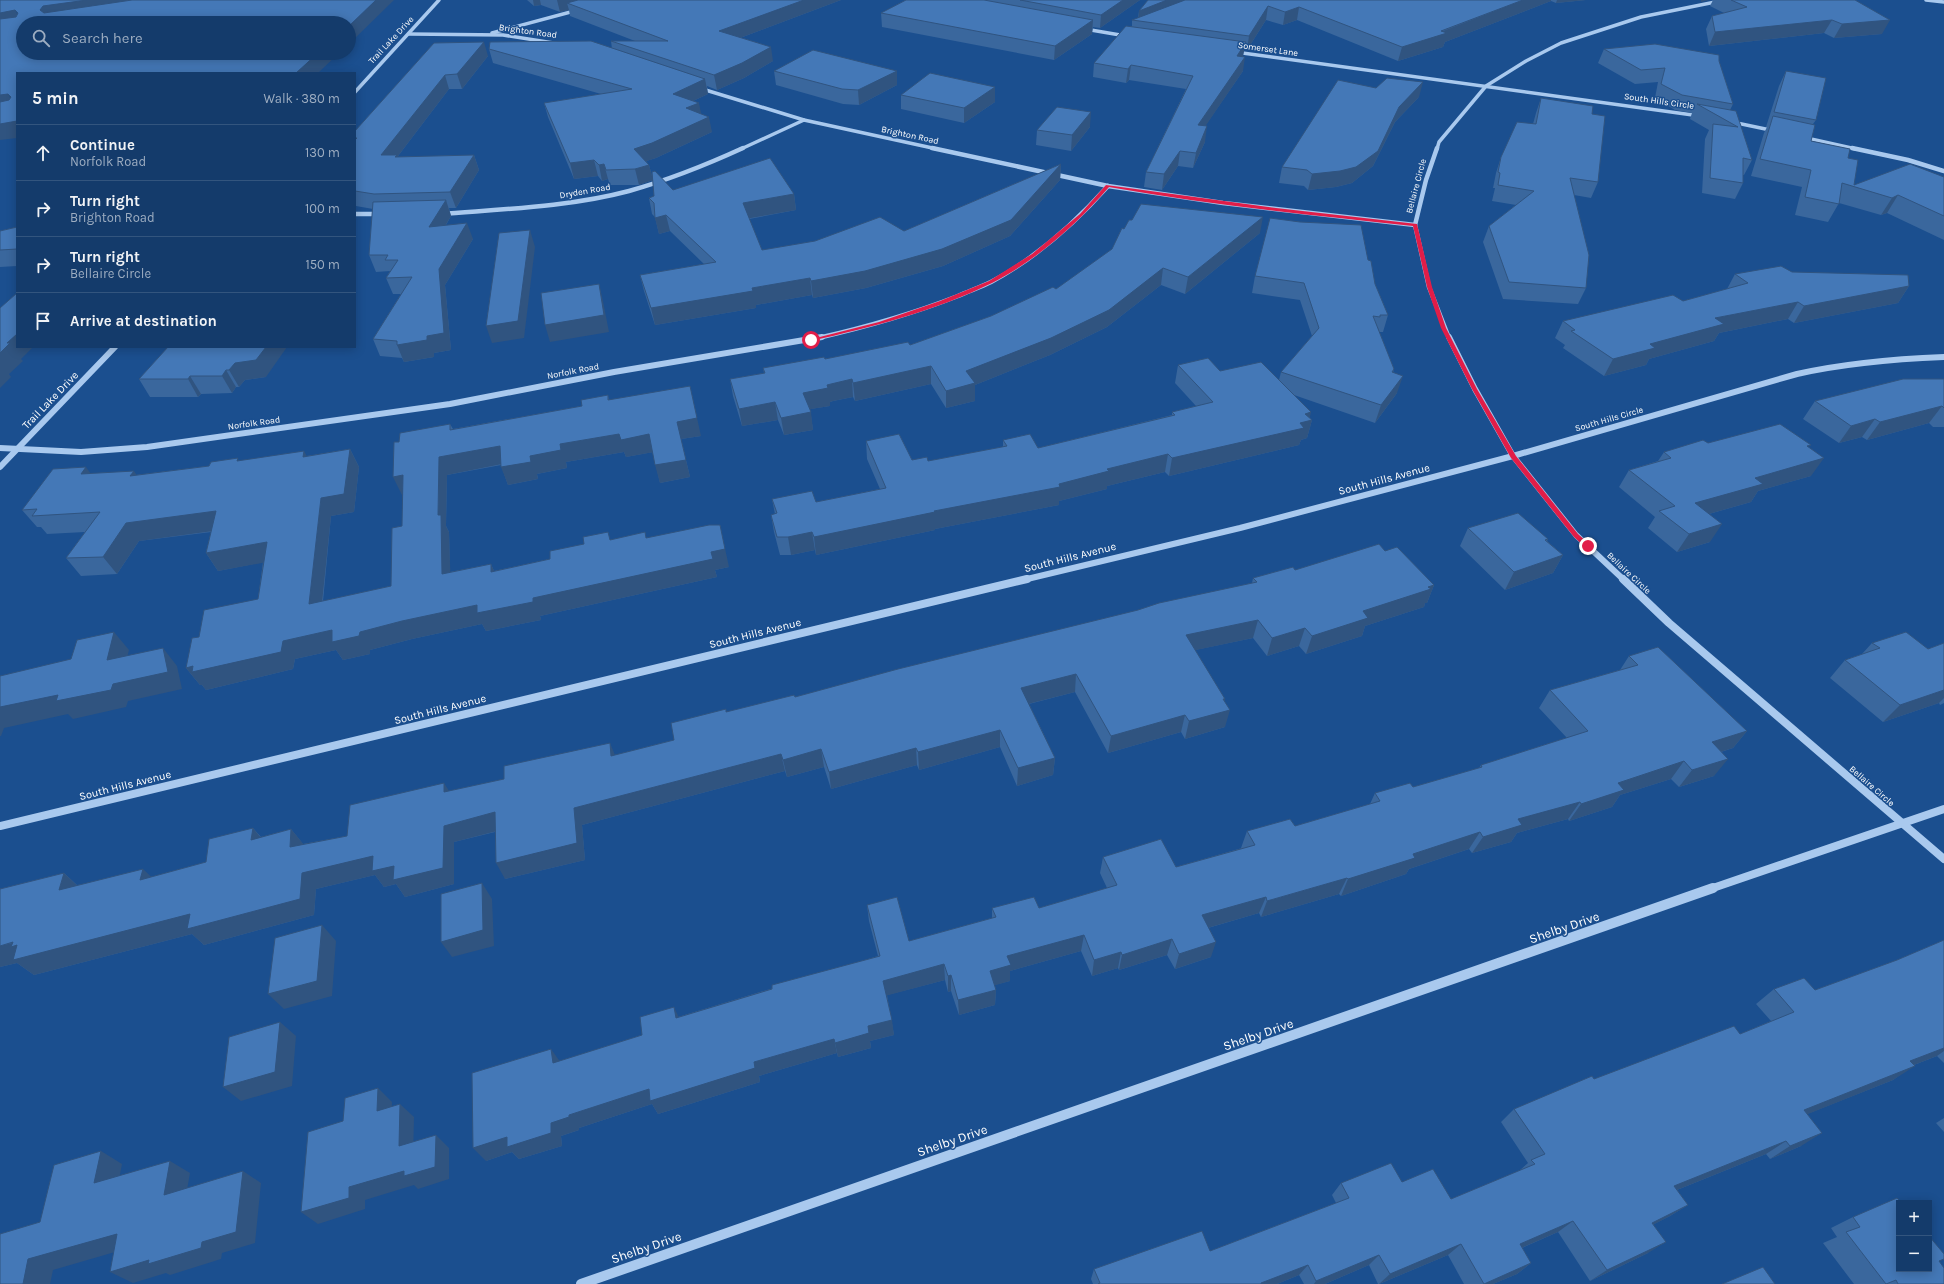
<!DOCTYPE html>
<html lang="en">
<head>
<meta charset="utf-8">
<style>
  :root { --surface:#143b6b; --page:#214673; --text:#f1f3f6; --muted:#9dadc1; --line:#33557e }
  body { margin:0; font-family:Karla,sans-serif; background:var(--page); color:var(--text) }
  .controls { position:absolute; right:12px; bottom:12px; display:grid; overflow:hidden; border-radius:0px; box-shadow:0 2px 10px #0003 }
  .controls button { width:36px; height:36px; display:grid; place-items:center; padding:0; border:0; border-bottom:1px solid var(--line); background:var(--surface); color:var(--text); font:20px sans-serif }
  .stop { position:absolute; width:12px; height:12px; margin:-9px; border:3px solid #e11d48; border-radius:50%; background:#fff }
  .stop.end { background:#e11d48; border-color:#fff; box-shadow:0 1px 4px #0008 }
  .list { margin:0; padding:0; list-style:none }
  h2 { display:flex; justify-content:space-between; align-items:center; height:52px; margin:0; padding:0 16px; font-size:17px }
  h2 small { font-size:13px; font-weight:400; color:var(--muted) }
  .list li { display:grid; grid-template-columns:26px 1fr auto; gap:12px; align-items:center; box-sizing:border-box; height:56px; padding:0 16px; border-top:1px solid var(--line) }
  .list b { display:block; font-size:15px; white-space:nowrap }
  .list p { margin:0; font-size:13px; white-space:nowrap; color:var(--muted) }
  .list em { font-size:13px; font-style:normal; color:var(--muted) }
  .icon { flex:none; width:22px; height:22px; fill:none; stroke:currentColor; stroke-width:2; stroke-linecap:round; stroke-linejoin:round }
  .map { position:relative; flex:none; width:1944px; height:1284px; overflow:hidden }
  .search { position:absolute; background:var(--surface); box-shadow:0 2px 10px #0003; left:16px; top:16px; width:340px; height:44px; display:flex; align-items:center; gap:10px; box-sizing:border-box; padding:0 14px; border-radius:22px; color:var(--muted); font-size:15px }
  .panel { position:absolute; background:var(--surface); box-shadow:0 2px 10px #0003; left:16px; top:72px; width:340px; height:276px; border-radius:0px }
  .map>svg:first-child { display:block }
  .lines { fill:none; stroke-linecap:round; stroke-linejoin:round }
  .minor-far4 { stroke:#a9c9ee; stroke-width:3.5 }
  .minor-far3 { stroke:#a9c9ee; stroke-width:4.5 }
  .minor-far2 { stroke:#a9c9ee; stroke-width:6 }
  .minor-far1 { stroke:#a9c9ee; stroke-width:8 }
  .minor { stroke:#a9c9ee; stroke-width:10 }
  .wall { fill:#3a679d }
  .shaded-wall { fill:#305480 }
  .building { fill:#4478b7; stroke:#305480 }
  .route { fill:#e11d48 }
  .labels { text-anchor:middle; stroke-width:3; stroke-linejoin:round; paint-order:stroke }
  .far-street-label { font-size:9px; fill:#fff; stroke:#1b4f8f }
  .street-label { font-size:11px; fill:#fff; stroke:#1b4f8f }
  .near-street-label { font-size:13px; fill:#fff; stroke:#1b4f8f }
</style>
</head>
<body>
<div class="map">
<svg width="1944" height="1284" viewBox="0 0 1944 1284">
  <rect width="100%" height="100%" fill="#1b4f8f"/>
  <g class="lines">
    <g class="minor-far4">
      <path d="M1926 0 1944 2"/>
      <path d="M1085 29 1126 36"/>
      <path d="M492 33 578 10"/>
      <path d="M409 34 503 35 560 44"/>
      <path d="M1235 52 1700 116"/>
      <path d="M699 88 804 120 937 149"/>
      <path d="M355 92 439 0"/>
      <path d="M1732 122 1775 131"/>
      <path d="M1802 137 1856 149"/>
      <path d="M741 149 804 120"/>
      <path d="M1437 149 1439 142 1486 86 1526 61 1561 43 1641 17 1725 0"/>
    </g>
    <g class="minor-far3">
      <path d="M932 148 1108 186 1223 203 1415 225"/>
      <path d="M1437 148 1426 180 1415 225 1429 287 1449 338"/>
      <path d="M1852 148 1908 160 1944 171"/>
      <path d="M355 214H381"/>
      <path d="M441 214C503 209 569 207 629 191 668 180 706 165 743 148"/>
      <path d="M818 338C866 327 912 314 958 296 969 291 981 287 991 282 1036 258 1075 223 1108 186"/>
    </g>
    <g class="minor-far2">
      <path d="M1449 337 1475 389 1513 456 1576 535 1624 580"/>
      <path d="M0 448 81 452 147 447 450 404 614 372 822 337"/>
      <path d="M0 467 115 347"/>
      <path d="M1023 580 1240 528 1513 456 1797 374C1846 363 1894 359 1944 357"/>
    </g>
    <g class="minor-far1">
      <path d="M1623 579 1669 623 1944 859"/>
      <path d="M0 826 1027 579"/>
      <path d="M1710 889 1944 809"/>
    </g>
    <path class="minor" d="M581 1284 1713 888"/>
  </g>
  <g class="wall">
    <path d="M527 0H841L740 38 773 61 744 78 717 90 707 86 708 94 693 101 712 132 656 158 646 161 649 165 653 180 639 185H610L608 179 602 181 598 176 574 179 548 117 544 103 601 94 493 63 489 49H612L611 41H635L570 16 569 10 560 12 541 5 534 6Z"/>
    <path d="M906 0H1140L1100 28 1093 27 1092 34 1054 60 882 27 881 13Z"/>
    <path d="M1148 0H1586L1556 3 1551 1 1445 42 1443 47 1398 61 1297 20 1283 25 1266 20 1247 50 1244 49 1243 56V71L1205 126V142L1193 168 1178 166 1162 190 1144 187 1146 172 1186 89 1129 80 1126 83 1093 77 1094 63 1132 26V20L1138 18 1139 11Z"/>
    <path d="M1713 0H1855L1882 34 1834 38 1824 33 1709 46 1706 29 1712 16 1724 13 1710 6Z"/>
    <path d="M434 43 488 56 462 89H449L398 156V157L474 155 479 170 456 208H449L451 216 446 225 473 239 445 285 451 350 434 353V357L404 362 402 358 380 356 373 339 401 294H393L386 278 390 271 376 272 369 255 373 209 356 206 355 209V131Z"/>
    <path d="M1604 49 1719 61 1733 104 1730 110 1752 160 1744 175H1743V183L1735 199 1702 193 1705 139 1709 130 1690 119 1692 113 1675 110 1655 98 1658 82 1635 84 1598 63Z"/>
    <path d="M774 71 897 85 859 105 843 104 776 85Z"/>
    <path d="M1786 71 1816 120 1813 124 1811 141 1848 158 1854 185 1944 177V240L1887 213 1881 215 1839 203 1828 222 1795 215 1802 187 1751 176 1764 133 1767 127H1766L1779 86Z"/>
    <path d="M995 87V102L964 123 901 109V95Z"/>
    <path d="M1419 97 1395 122 1373 166 1352 183 1336 187 1308 190 1304 186 1279 183 1282 167Z"/>
    <path d="M1541 98 1592 114 1598 182 1591 198 1574 195 1586 288 1578 304 1503 299 1483 242 1489 226 1516 205 1492 201 1495 188H1493L1496 173 1501 157 1533 124 1536 113Z"/>
    <path d="M1090 127 1071 151 1036 145 1037 130Z"/>
    <path d="M1061 164 1060 180 1010 236 943 266 866 288 813 298 812 295 756 305V308L655 325 644 291 640 275 704 264 670 231 659 234 655 217 652 214 649 198 673 190 794 194 796 210 749 219 762 250 904 231Z"/>
    <path d="M17 227V266L0 267V231Z"/>
    <path d="M1260 233 1185 294 1161 285 1107 327 1050 355 975 385V401L946 408 931 384 855 401 853 397 833 401 830 402V406L810 409 813 430 784 435 778 420 742 426 733 396 730 379 764 373 763 368 825 359 910 345 991 316 1056 289Z"/>
    <path d="M1368 260 1375 284 1388 315 1383 332H1379L1394 369 1393 373 1397 393 1375 423 1294 395 1310 418 1312 420 1307 438 1301 440 1299 445 1169 476 1165 472 1107 486V489L1059 501V505L935 529V530L816 555 815 550 791 555H780L774 532 771 515 775 514 772 499 816 502 880 489 867 459 866 441 912 460 928 461 1003 447V440L1038 448 1172 415V412L1196 406 1175 383 1178 365 1220 371 1279 380 1281 372 1312 336 1300 300 1252 293 1255 276Z"/>
    <path d="M1792 272 1909 286 1898 303 1794 323 1788 319 1719 333 1714 341 1649 359 1646 365 1604 376 1563 348 1565 345 1555 338 1563 321 1683 301 1727 289 1735 274Z"/>
    <path d="M168 347 266 377 245 380 239 387H236L232 393 201 394 198 397H150L139 379Z"/>
    <path d="M1944 379V427H1933L1929 423 1867 440 1862 437 1839 443 1803 419 1815 401Z"/>
    <path d="M608 395 609 400 701 436 681 439 690 477 660 483 653 452 626 457 624 452 566 462 567 468 537 474 538 479 508 485 501 465 447 475 446 526 449 532 450 572 491 564 494 571 550 559 611 540 645 532 646 538 729 567 715 570 717 577 540 616 541 620 486 631 482 624 412 639 370 650V654L343 660 336 650 295 659 293 669 206 690 202 685H200L186 668 199 637 258 599 263 562 218 571 206 553 211 532 139 541 117 574 81 576 66 558 85 532 47 534 41 527H37L22 510 91 473 136 475 209 466 240 461 307 456 350 449 359 467 354 512 331 516 323 601 391 586 402 526 403 494 402 495 399 442 450 424 453 429 582 406Z"/>
    <path d="M1708 443 1809 448 1811 476 1758 491 1751 502 1709 514 1710 542 1677 552 1648 528 1655 517 1619 487 1629 470 1658 461 1664 452Z"/>
    <path d="M1468 528 1548 539 1547 541 1563 555 1553 573 1505 590 1460 546Z"/>
    <path d="M1385 551 1434 585 1427 603H1425L1424 607 1365 626 1362 636 1306 654 1299 646 1267 656 1253 638 1195 650 1224 701 1225 727 1185 739 1181 732 1108 753 1075 692 1029 704 1055 758 1053 775 1017 786 1000 747 919 770 917 765 831 789 824 767 787 777 785 771 582 825 585 860 505 879 495 832 454 842V884L405 897 396 884 384 887 375 875 316 889 314 915 204 945 192 934 34 975 17 963 0 967V889L64 873 77 885 151 877 206 862 253 828 261 837 291 829 303 844 347 836 449 791 615 755 674 740 726 712 795 697 1252 583 1253 578 1295 570Z"/>
    <path d="M1872 643 1928 649 1944 643V703L1940 705 1939 703 1883 722 1830 678 1845 660 1862 654Z"/>
    <path d="M1629 656 1747 731 1733 748 1721 752 1714 776 1679 787 1671 779 1620 795 1612 807 1569 821 1568 819 1517 833 1511 842 1472 853 1469 849 1409 869 1406 874 1341 896 1339 894 1261 917 1259 913 1208 928 1211 957 1175 969 1167 955 1119 970 1118 968 1092 976 1081 951 1010 971V981L994 985 996 990 995 1005 959 1015 951 991 948 992 945 980 887 995 894 1035 870 1041 871 1048 838 1057 837 1053 759 1076 760 1082 658 1114 652 1104 579 1128V1130L561 1136 562 1146 519 1159 512 1152 486 1161 560 1061 642 1035 678 1017 878 956 869 921 867 905 909 941 992 918V908H1039L1107 888 1100 873 1103 857 1176 867 1242 848H1241L1247 831 1295 826 1370 804 1375 793 1413 787 1479 768 1481 765 1567 738 1539 708 1550 690 1620 670Z"/>
    <path d="M1944 940V1063L1937 1056 1914 1065 1893 1080 1807 1114 1801 1146 1770 1159 1766 1154 1677 1190 1688 1205 1670 1216 1654 1224 1648 1253 1590 1281 1558 1232 1522 1248 1531 1263 1517 1274 1493 1284H1464L1448 1255 1379 1284H1378L1369 1265 1325 1284H1304L1299 1275 1277 1284H1093L1091 1279 1094 1269 1210 1251 1336 1203 1332 1195 1341 1183 1402 1182 1451 1199 1519 1171 1528 1163 1501 1122 1514 1109 1594 1079 1740 1034 1771 1021 1756 1004 1774 989 1815 990 1897 960Z"/>
    <path d="M1944 1118V1132L1936 1123Z"/>
    <path d="M1853 1217 1939 1261 1944 1284H1854L1823 1243 1837 1237 1831 1228Z"/>
  </g>
  <g class="shaded-wall">
    <path d="M87 0H210L48 23 40 10 43 6Z"/>
    <path d="M376 0H394L349 44V26Z"/>
    <path d="M533 0H540L541 5 534 6Z"/>
    <path d="M557 0H608L567 3 569 10 560 12Z"/>
    <path d="M804 0H841L721 45 719 31Z"/>
    <path d="M1123 0H1140L1100 28 1101 15Z"/>
    <path d="M1167 0H1201L1138 21 1139 11Z"/>
    <path d="M1523 0H1551V1L1445 42 1443 47 1398 61 1402 47Z"/>
    <path d="M1557 0H1586L1556 3Z"/>
    <path d="M1701 0H1709L1701 2Z"/>
    <path d="M1268 6 1266 20 1247 50 1249 36Z"/>
    <path d="M1299 7 1297 20 1283 25 1285 12Z"/>
    <path d="M15 10 23 24 0 28V13Z"/>
    <path d="M1093 20 1092 34 1054 60 1055 46Z"/>
    <path d="M1832 20 1824 33 1709 46 1715 32Z"/>
    <path d="M1890 20 1882 34 1834 38 1842 24Z"/>
    <path d="M484 42 488 56 462 89 457 74Z"/>
    <path d="M1246 42 1243 56 1235 70 1237 56Z"/>
    <path d="M771 47 773 61 744 78 717 90 714 75Z"/>
    <path d="M318 53H339L318 73H296Z"/>
    <path d="M1245 57 1243 71 1196 140 1198 125Z"/>
    <path d="M1131 65 1129 80 1126 83 1128 69Z"/>
    <path d="M897 71V85L859 105 858 90Z"/>
    <path d="M445 75 449 89 398 156 403 170 381 155Z"/>
    <path d="M705 79 708 94 676 109 673 94Z"/>
    <path d="M1423 82 1419 97 1395 122 1373 166 1352 183 1336 187 1308 190 1312 174 1399 107Z"/>
    <path d="M995 87V102L964 123V108Z"/>
    <path d="M8 94 17 109 0 112V95Z"/>
    <path d="M699 103 702 118 686 108Z"/>
    <path d="M1091 112 1090 127 1071 151 1072 135Z"/>
    <path d="M709 117 712 132 656 158 638 164 634 149Z"/>
    <path d="M17 121V138L0 140V124Z"/>
    <path d="M1207 126 1205 142 1193 168 1196 153Z"/>
    <path d="M1180 151 1178 166 1162 190 1164 174Z"/>
    <path d="M474 155 479 170 456 208 450 192Z"/>
    <path d="M594 160 598 176 574 179 570 163Z"/>
    <path d="M604 164 608 179 602 181 599 165Z"/>
    <path d="M1061 164 1060 180 1010 236 943 266 866 288 813 298 811 281Z"/>
    <path d="M649 165 653 180 639 185 635 169Z"/>
    <path d="M794 194 796 210 745 219 743 203Z"/>
    <path d="M1898 195 1887 213 1881 215 1892 198Z"/>
    <path d="M446 200 451 216 435 243 429 227Z"/>
    <path d="M666 215 670 231 659 234 655 218Z"/>
    <path d="M1263 217 1260 233 1185 294 1188 277Z"/>
    <path d="M467 223 473 239 445 285 451 350 434 353V357L404 362 397 345 427 336 439 269Z"/>
    <path d="M530 230 535 247 524 338 492 343 486 326Z"/>
    <path d="M1163 268 1161 285 1107 327 1050 355 975 385V401L946 408V391L966 371Z"/>
    <path d="M810 278 812 295 756 305V308L655 325 651 308 752 288Z"/>
    <path d="M599 284 603 301 609 332 550 342 545 325Z"/>
    <path d="M1909 286 1898 303 1794 323 1804 306Z"/>
    <path d="M1798 302 1788 319 1719 333 1714 341 1649 359 1646 365 1604 376 1613 359 1650 344 1715 318Z"/>
    <path d="M17 334V347H33L21 359 23 361 9 374 11 377 0 388V353L7 343Z"/>
    <path d="M266 347H287L266 377 245 380 239 387 229 370 235 363Z"/>
    <path d="M931 366V384L855 401 853 383Z"/>
    <path d="M226 370 236 387 232 393 222 376Z"/>
    <path d="M190 376 201 394 198 397 188 379Z"/>
    <path d="M1403 376 1397 393 1375 423 1381 405Z"/>
    <path d="M852 379 853 397 833 401 830 402V406L805 410 803 393 827 385 831 384Z"/>
    <path d="M690 386 701 436 681 439 690 477 660 483 655 465Z"/>
    <path d="M775 402 778 420 742 426 739 409Z"/>
    <path d="M1942 406 1929 423 1867 440 1880 422Z"/>
    <path d="M811 412 813 430 784 435 781 418Z"/>
    <path d="M1311 412 1309 421 1312 420 1307 438 1301 440 1299 445 1169 476 1172 458 1300 423 1305 414Z"/>
    <path d="M1875 419 1862 437 1839 443 1851 426Z"/>
    <path d="M619 434H649L654 452 626 457 624 452 566 462 567 468 537 474 538 479 508 485 501 467 560 444Z"/>
    <path d="M500 446 507 463 447 475 446 526 449 532 451 592 442 574 438 515 439 457Z"/>
    <path d="M350 449 359 467 354 512 331 516 320 622 309 604 321 498Z"/>
    <path d="M304 451 314 469 303 457Z"/>
    <path d="M1168 454 1165 472 1107 486V489L1059 501V505L935 529V530L816 555 814 537 1059 484 1107 469Z"/>
    <path d="M1824 458 1811 476 1758 491 1751 502 1684 521 1695 503 1755 478Z"/>
    <path d="M86 467 99 485 81 474Z"/>
    <path d="M134 471 146 489 130 476Z"/>
    <path d="M403 475 411 493 402 495 393 477Z"/>
    <path d="M216 511 228 529 139 541 117 574 103 557 126 523Z"/>
    <path d="M1722 524 1710 542 1677 552 1689 534Z"/>
    <path d="M720 525 729 567 715 570 717 577 540 616 541 620 486 631 482 624 412 639 370 650V654L343 660 336 650 295 659 293 669 206 690 202 685H200L186 668 283 641 332 630 360 632 402 621 477 605 533 598 711 552Z"/>
    <path d="M812 532 815 550 791 555 788 537Z"/>
    <path d="M267 542 278 560 218 571 206 553Z"/>
    <path d="M1563 555 1553 573 1505 590 1514 572Z"/>
    <path d="M491 564 499 582 491 572Z"/>
    <path d="M1434 585 1427 603H1425L1424 607 1365 626 1362 636 1306 654 1312 636 1363 611Z"/>
    <path d="M1258 620 1253 638 1182 653 1186 635Z"/>
    <path d="M1305 628 1299 646 1267 656 1272 638Z"/>
    <path d="M114 632 129 650 122 678 107 660Z"/>
    <path d="M163 648 177 666 182 689 128 701 126 707 73 719 68 714 4 728 1 736H0V707L113 684Z"/>
    <path d="M1076 674 1075 692 1020 706 1021 688Z"/>
    <path d="M1944 690V698L1939 703 1883 722 1900 705Z"/>
    <path d="M1223 699H1225L1222 712 1230 710 1225 727 1185 739 1189 721Z"/>
    <path d="M1185 715 1181 732 1108 753 1111 736Z"/>
    <path d="M1000 730V747L919 770 918 752Z"/>
    <path d="M1747 731 1733 748 1698 759 1712 742Z"/>
    <path d="M610 743 617 760 611 756Z"/>
    <path d="M916 748 917 765 831 789 829 772Z"/>
    <path d="M821 749 824 767 787 777 783 760Z"/>
    <path d="M781 754 785 771 582 825 585 860 505 879 496 863 574 808Z"/>
    <path d="M1055 758 1053 775 1017 786 1018 768Z"/>
    <path d="M1728 759 1714 776 1679 787 1692 770Z"/>
    <path d="M1684 761 1671 779 1620 795 1612 807 1569 821 1581 804 1618 783Z"/>
    <path d="M444 783 455 800 444 792Z"/>
    <path d="M1580 802 1568 819 1517 833 1511 842 1472 853 1483 837 1518 819Z"/>
    <path d="M495 812 505 829 454 842V884L405 897 396 884 384 887 375 875 316 889 314 915 204 945 192 934 34 975 17 963 0 967V946L302 873 444 826Z"/>
    <path d="M253 828 267 845 251 840Z"/>
    <path d="M291 829 305 846 290 847Z"/>
    <path d="M1480 832 1469 849 1409 869 1406 874 1341 896 1348 879 1413 854Z"/>
    <path d="M143 869 160 885 140 880Z"/>
    <path d="M64 873 82 890H59Z"/>
    <path d="M1347 878 1339 894 1261 917 1267 901Z"/>
    <path d="M482 883 492 899 494 946 452 957 441 942Z"/>
    <path d="M1266 897 1259 913 1197 931 1202 915Z"/>
    <path d="M322 925 336 941 332 996 284 1009 268 994Z"/>
    <path d="M1084 935 1081 951 1010 971V981L989 987 990 971 1007 956Z"/>
    <path d="M1172 939 1167 955 1119 970 1122 955Z"/>
    <path d="M1216 942 1211 957 1175 969 1179 954Z"/>
    <path d="M1121 952 1118 968 1092 976 1094 960Z"/>
    <path d="M944 964 945 980 885 996 883 981Z"/>
    <path d="M951 975V991L948 992V976Z"/>
    <path d="M996 990 995 1005 959 1015 958 1000Z"/>
    <path d="M674 1007 681 1022 676 1018Z"/>
    <path d="M892 1020 894 1035 870 1041 871 1048 838 1057 835 1043 868 1026Z"/>
    <path d="M280 1022 296 1036 292 1086 241 1101 223 1087Z"/>
    <path d="M834 1039 837 1053 759 1076 760 1082 658 1114 652 1104 579 1128V1130L561 1136 562 1146 519 1159 512 1152 486 1161 473 1148 551 1123 569 1115 649 1089 754 1062Z"/>
    <path d="M1944 1048V1051L1937 1056 1888 1075 1910 1061Z"/>
    <path d="M551 1049 561 1063H553Z"/>
    <path d="M1915 1066 1893 1080 1783 1124 1804 1110Z"/>
    <path d="M378 1088 392 1102 391 1124 377 1111Z"/>
    <path d="M400 1104 414 1117 413 1159 399 1146Z"/>
    <path d="M1822 1133 1801 1146 1770 1159 1790 1146Z"/>
    <path d="M436 1135 449 1148V1179L418 1189 414 1185 365 1200V1209L318 1224 301 1212 349 1187Z"/>
    <path d="M1786 1141 1766 1154 1657 1198 1674 1186Z"/>
    <path d="M101 1151 122 1164 116 1195 94 1183Z"/>
    <path d="M170 1161 190 1173 184 1207 164 1195Z"/>
    <path d="M243 1171 261 1183 255 1243 222 1253 221 1259 170 1275 166 1273 133 1283 110 1272 202 1242Z"/>
    <path d="M1688 1205 1670 1216 1635 1234 1652 1223Z"/>
    <path d="M1573 1221 1558 1232 1505 1255 1520 1244Z"/>
    <path d="M117 1234 139 1245 53 1270 50 1284H23L28 1259Z"/>
    <path d="M1666 1242 1648 1253 1590 1281 1607 1270Z"/>
    <path d="M1461 1244 1448 1255 1379 1284 1390 1274Z"/>
    <path d="M1379 1255 1369 1265 1325 1284H1314L1316 1281Z"/>
    <path d="M1531 1263 1517 1274 1493 1284H1484Z"/>
    <path d="M1308 1265 1299 1275 1277 1284H1260L1261 1283Z"/>
  </g>
  <g class="building">
    <path d="M0 0H87L43 6 40 10 44 13 132 0H376L349 26V23H23V53H318L296 73H17V121L0 124V102L9 100 11 97 8 94 0 95V19L16 17 18 13 15 10 0 13Z"/>
    <path d="M578 0H804L719 31 771 47 742 63 714 75 611 41H668L567 3Z"/>
    <path d="M906 0H984L1093 20 1055 46 881 13Z"/>
    <path d="M1020 0H1123L1101 15Z"/>
    <path d="M1148 0H1167L1139 11Z"/>
    <path d="M1185 0H1523L1441 31 1447 33 1402 47 1299 7 1285 12 1268 6 1249 36 1132 20Z"/>
    <path d="M1731 0H1855L1890 20 1842 24 1832 20 1715 32 1712 16 1747 7Z"/>
    <path d="M1126 26 1246 42 1237 56 1245 57 1198 125 1207 126 1196 153 1180 151 1164 174 1146 172 1193 76 1131 65 1128 69 1094 63Z"/>
    <path d="M591 41 705 79 673 94 699 103 686 108 709 117 652 143 634 149 649 165 635 169 606 170 604 164 599 165 594 160 570 163 544 103 632 89 489 49 490 42Z"/>
    <path d="M484 42 457 74 445 75 381 155H397L395 157 474 155 450 192 374 194 355 191V140L357 138H355V131L434 43Z"/>
    <path d="M1655 44 1719 55V61L1733 104 1682 95 1661 84 1665 68 1641 70 1604 49Z"/>
    <path d="M813 50 897 71 858 90 842 89 774 71Z"/>
    <path d="M1786 71 1826 78 1816 120 1774 112Z"/>
    <path d="M930 73 995 87 964 108 901 95Z"/>
    <path d="M1387 78 1423 82 1399 107 1378 151 1356 167 1340 171 1312 174 1307 170 1282 167 1338 80 1376 88Z"/>
    <path d="M1541 98 1593 106 1592 114 1605 116 1598 182 1570 178 1589 255 1586 288 1509 282 1489 226 1534 191 1498 185 1500 173 1498 172 1501 157 1517 122 1536 124Z"/>
    <path d="M1697 104 1736 111 1752 160 1743 158V183L1710 178 1713 124 1738 127Z"/>
    <path d="M1057 107 1091 112 1072 135 1037 130Z"/>
    <path d="M1773 116 1815 125 1811 141 1850 149 1848 158 1858 160 1854 185 1910 164 1944 177V216L1898 195 1892 198 1842 183 1839 204 1805 197 1811 170 1760 159Z"/>
    <path d="M770 158 794 194 743 203 762 250 815 241 880 217 904 231 1061 164 1011 220 942 249 865 271 811 281 810 278 752 288 753 291 651 308 640 275 716 262 666 215 655 218 654 203 649 198 654 196 652 172 655 171 673 190Z"/>
    <path d="M446 200 429 227 467 223 439 269 444 333 427 336V340L397 345V341L373 339 412 277 386 278 398 260H385L388 255H369L373 202Z"/>
    <path d="M1141 204 1263 217 1188 277 1163 268 1109 310 1051 338 966 371 975 383 946 391 931 366 853 383 852 379 831 384 827 385 828 388 803 393 811 412 781 418 775 402 739 409 730 379 765 373 763 368 824 357 825 359 908 342 910 345 991 316 1053 287 1056 289 1112 249 1122 228 1124 229 1129 220H1132Z"/>
    <path d="M1270 218 1300 222 1361 225 1368 260 1371 261 1375 284 1388 315H1380V317L1373 316 1394 369 1392 372 1403 376 1381 405 1281 372 1319 328 1304 283 1255 276Z"/>
    <path d="M17 227V249L0 250V231Z"/>
    <path d="M530 230 518 321 486 326 499 233Z"/>
    <path d="M1781 266 1792 272 1908 275 1909 286 1804 306 1798 302 1715 318 1724 324 1650 344 1655 348 1613 359 1571 331 1575 330 1563 321 1673 295 1683 301 1748 283 1735 274Z"/>
    <path d="M599 284 604 315 545 325 541 293Z"/>
    <path d="M17 293V334L7 343H10L0 353V308Z"/>
    <path d="M168 347H266L256 360 235 363 229 370H226L222 376H190L188 379H139Z"/>
    <path d="M1208 358 1220 371 1261 362 1311 412 1305 414 1312 420 1300 423 1304 428 1172 458 1168 454 1107 469 1109 471 1059 484 1060 487 934 511 935 512 814 537 812 532 788 537H777L771 515 777 513 772 499 812 491 816 502 886 488 866 441 899 434 912 460 927 457 928 461 1007 446 1003 440 1030 434 1038 448 1175 415 1172 412 1213 402 1178 365Z"/>
    <path d="M1903 379H1944V408L1942 406 1880 422 1875 419 1851 426 1815 401Z"/>
    <path d="M690 386 697 418 677 422 686 460 655 465 649 434 621 440 619 434 560 444 561 450 530 456 531 462 501 467 500 446 439 457 438 515H441L442 574 491 564V572L550 559V551L584 544 583 537 608 532 610 540 645 532 646 538 709 525H720L725 549 711 552 713 559 533 598V602L477 613V605L402 621 360 632 359 636 332 642V630L283 641 281 652 192 672 193 666 186 668 192 638 199 637 204 610 258 599 267 542 206 553 216 511 126 523 103 557 66 558 100 512 32 516 37 509 22 510 53 469 86 467 81 474 134 471 130 476 209 466 211 462 238 458 237 461 304 451 303 457 350 449 344 494 321 498 309 604 391 586 392 528 402 526 403 475 393 477 394 442H399L400 433 450 424V430L582 406 581 400 608 395V400Z"/>
    <path d="M1780 424 1811 445 1807 446 1824 458 1755 478 1763 484 1695 503 1722 524 1689 534 1659 511 1675 506 1629 470 1671 458 1664 452 1703 440 1708 443Z"/>
    <path d="M1518 513 1548 539 1545 540 1563 555 1514 572 1468 528Z"/>
    <path d="M1379 544 1385 551 1397 547 1434 585 1428 587 1431 589 1363 611 1368 618 1312 636 1305 628 1272 638 1258 620 1186 635 1225 699H1223L1230 710 1189 721 1185 715 1111 736 1076 674 1021 688 1055 758 1018 768 1000 730 918 752 916 748 829 772 821 749 783 760 781 754 574 808 577 843 496 863 495 812 444 826 443 868 393 880 394 866 372 871 373 856 302 873 300 899 187 929 190 914 13 960 17 945 11 947 13 942 0 946V889L64 873 59 890 143 869 140 880 206 862 209 839 253 828 251 840 291 829 290 847 347 836 350 805 444 783V792L504 779V766L610 743 611 756 674 740 671 723 726 709V712L794 695 795 697 898 669 1138 610 1159 603 1257 582 1253 578 1293 567 1295 570Z"/>
    <path d="M114 632 107 660 163 648 168 672 113 684 111 690 56 701 58 695 0 707V676L71 659 77 640Z"/>
    <path d="M1906 632 1928 649 1944 643V690L1900 705 1845 660 1880 648 1872 643Z"/>
    <path d="M1658 647 1747 731 1712 742 1728 759 1692 770 1684 761 1618 783 1624 790 1581 804 1580 802 1518 819 1522 825 1483 837 1480 832 1413 854 1415 858 1348 879 1347 878 1267 901 1266 897 1202 915 1216 942 1179 954 1172 939 1122 955 1121 952 1094 960 1084 935 1007 956 1011 965 990 971 996 990 958 1000 951 975 948 976 944 964 883 981 892 1020 868 1026 869 1033 835 1043 834 1039 754 1062 755 1068 650 1101 649 1089 569 1115V1117L551 1123V1133L507 1147V1137L473 1148 472 1073 551 1049 553 1063 642 1035 640 1017 674 1007 676 1018 772 989V985L880 956 867 905 897 897 909 941 996 917 992 908 1034 897 1039 908 1117 885 1103 857 1161 839 1176 867 1255 845 1247 831 1290 819 1295 826 1380 801 1375 793 1410 783 1413 787 1482 767 1481 765 1588 731 1550 690 1638 665 1629 656Z"/>
    <path d="M482 883 483 930 441 942V894Z"/>
    <path d="M322 925 317 981 268 994 275 938Z"/>
    <path d="M1944 940V1048L1910 1061 1915 1066 1804 1110 1822 1133 1790 1146 1786 1141 1674 1186 1688 1205 1652 1223 1666 1242 1607 1270 1573 1221 1520 1244 1531 1263 1484 1284 1461 1244 1390 1274 1379 1255 1316 1281 1308 1265 1261 1283V1284H1098L1100 1283 1094 1269 1202 1231 1210 1251 1349 1198 1341 1183 1391 1163 1402 1182 1433 1169 1451 1199 1535 1164 1531 1160 1545 1154 1514 1109 1592 1076 1594 1079 1734 1026 1740 1034 1794 1012 1774 989 1804 978 1815 990 1897 960Z"/>
    <path d="M280 1022 275 1072 223 1087 229 1037Z"/>
    <path d="M378 1088 377 1111 400 1104 399 1146 436 1135 435 1167 404 1176V1171L349 1187V1198L301 1212 308 1132 343 1121 345 1098Z"/>
    <path d="M101 1151 94 1183 170 1161 164 1195 243 1171 236 1232 202 1242 201 1248 148 1264 149 1260 110 1272 117 1234 28 1259 23 1284H0V1234L40 1222 54 1165Z"/>
    <path d="M1897 1198 1902 1203H1899V1269H1929V1236L1944 1254V1259L1939 1261 1944 1268V1284H1898L1896 1280 1886 1284 1846 1232 1860 1227 1853 1217Z"/>
    <path d="M1763 1267 1775 1284H1722Z"/>
  </g>
  <path class="route" d="M1106 185 1276 208 1417 224 1432 287 1446 328 1477 389 1516 456 1578 534 1590 545V548H1586L1574 537 1511 458 1472 389 1441 328 1427 287 1413 226C1312 215 1210 205 1109 187 1076 225 1037 260 992 283 935 311 872 327 811 341L808 340 879 322 940 301 989 281 1032 254 1080 214Z"/>
  <g class="labels">
    <g class="far-street-label">
      <text transform="translate(528 31) rotate(8)" y="3">Brighton Road</text>
      <text transform="translate(391 40) rotate(-47)" y="3">Trail Lake Drive</text>
      <text transform="translate(1268 49) rotate(8)" y="3">Somerset Lane</text>
      <text transform="translate(1659 101) rotate(8)" y="3">South Hills Circle</text>
      <text transform="translate(910 135) rotate(12)" y="3">Brighton Road</text>
      <text transform="translate(1416 186) rotate(-75)" y="3">Bellaire Circle</text>
      <text transform="translate(585 191) rotate(-10)" y="3">Dryden Road</text>
      <text transform="translate(573 371) rotate(-11)" y="3">Norfolk Road</text>
      <text transform="translate(1609 419) rotate(-16)" y="3">South Hills Circle</text>
      <text transform="translate(254 423) rotate(-8)" y="3">Norfolk Road</text>
      <text transform="translate(1629 573) rotate(43)" y="3">Bellaire Circle</text>
      <text transform="translate(1872 786) rotate(41)" y="3">Bellaire Circle</text>
    </g>
    <g class="street-label">
      <text transform="translate(50 400) rotate(-46)" y="4">Trail Lake Drive</text>
      <text transform="translate(1384 479) rotate(-15)" y="4">South Hills Avenue</text>
      <text transform="translate(1070 557) rotate(-14)" y="4">South Hills Avenue</text>
      <text transform="translate(755 633) rotate(-14)" y="4">South Hills Avenue</text>
      <text transform="translate(440 709) rotate(-14)" y="4">South Hills Avenue</text>
      <text transform="translate(125 785) rotate(-14)" y="4">South Hills Avenue</text>
    </g>
    <g class="near-street-label">
      <text transform="translate(1564 927) rotate(-19)" y="5">Shelby Drive</text>
      <text transform="translate(1258 1034) rotate(-19)" y="5">Shelby Drive</text>
      <text transform="translate(952 1140) rotate(-19)" y="5">Shelby Drive</text>
      <text transform="translate(646 1247) rotate(-19)" y="5">Shelby Drive</text>
    </g>
  </g>
</svg>
<div class="controls">
<button>+</button>
<button>−</button>
</div>
<div class="stop" style="left:811px;top:340px"></div>
<div class="stop end" style="left:1588px;top:546px"></div>
<div class="search"><svg class="icon" aria-label="search" viewBox="0 0 24 24"><circle cx="10" cy="10" r="6"/><path d="M15 15l6 6"/></svg>Search here</div>
<section class="panel">
<h2>5 min<small>Walk · 380 m</small></h2>
<ul class="list">
<li><svg class="icon" aria-label="ahead" viewBox="0 0 24 24"><path d="M12 20V5M6 11l6-6 6 6"/></svg><div><b>Continue</b><p>Norfolk Road</p></div><em>130 m</em></li>
<li><svg class="icon" aria-label="right" viewBox="0 0 24 24"><path d="M7 20v-9h11M14 6l5 5-5 5"/></svg><div><b>Turn right</b><p>Brighton Road</p></div><em>100 m</em></li>
<li><svg class="icon" aria-label="right" viewBox="0 0 24 24"><path d="M7 20v-9h11M14 6l5 5-5 5"/></svg><div><b>Turn right</b><p>Bellaire Circle</p></div><em>150 m</em></li>
<li><svg class="icon" aria-label="arrive" viewBox="0 0 24 24"><path d="M6 21V4h12l-3 4 3 4H6"/></svg><div><b>Arrive at destination</b></div></li>
</ul>
</section>
</div>
</body>
</html>
